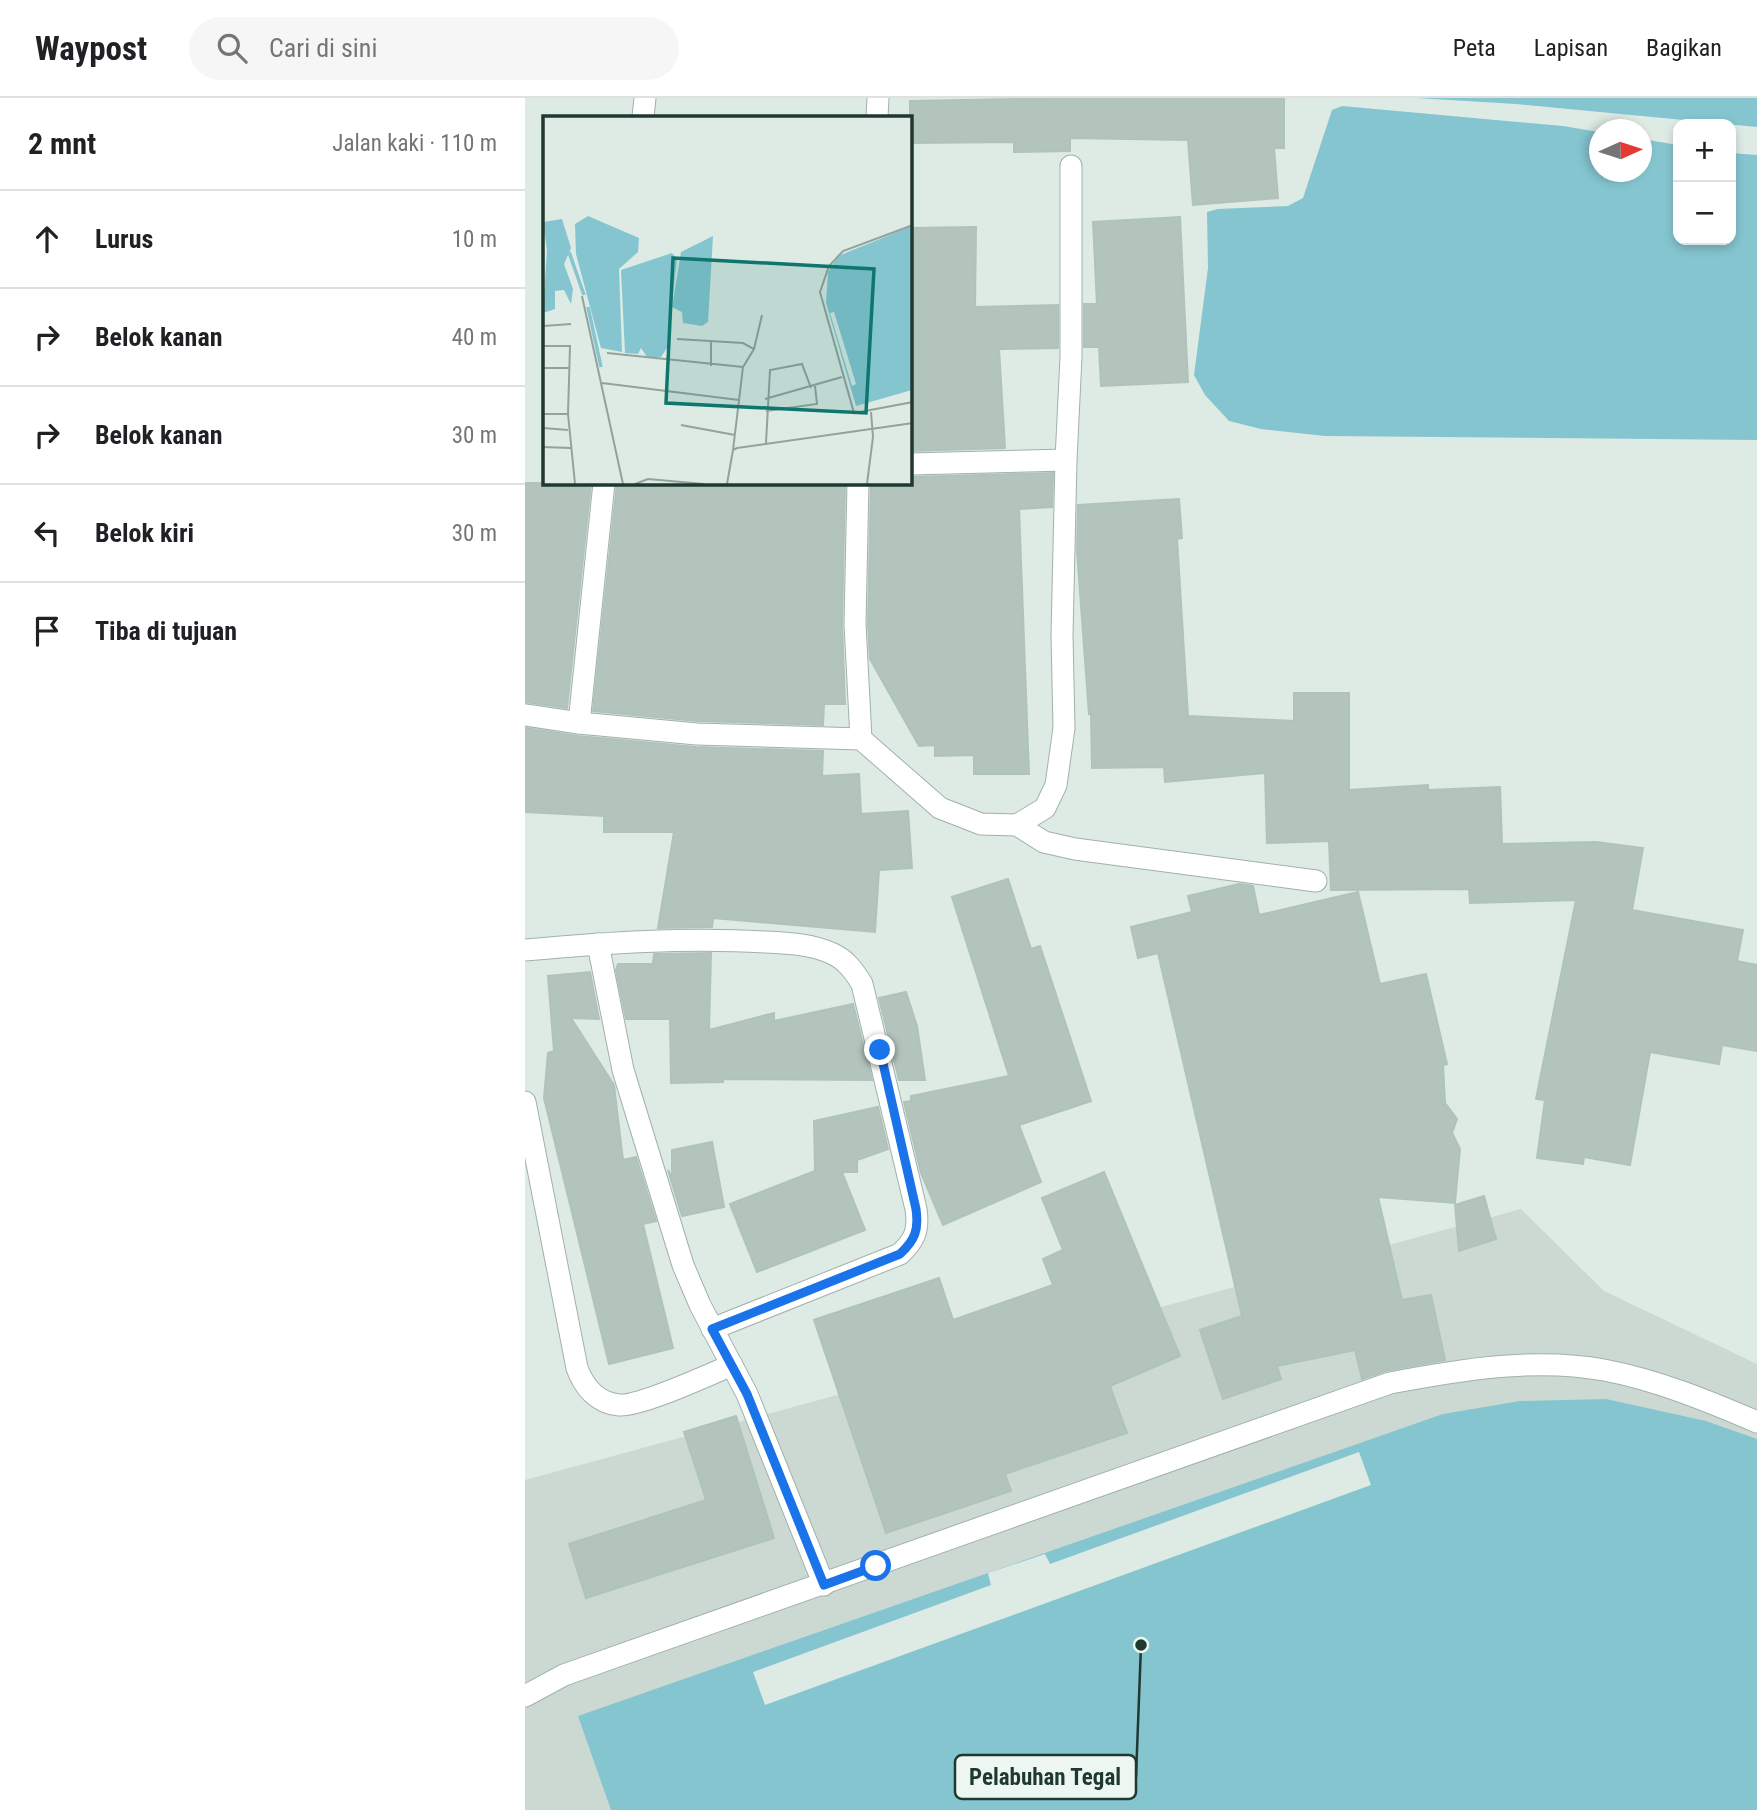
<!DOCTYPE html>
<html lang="id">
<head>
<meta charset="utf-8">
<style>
  :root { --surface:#fff; --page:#f6f6f6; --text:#202124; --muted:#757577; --line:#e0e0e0 }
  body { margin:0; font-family:"Roboto Condensed",sans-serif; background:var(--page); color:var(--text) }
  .controls { position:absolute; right:21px; top:21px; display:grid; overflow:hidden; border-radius:14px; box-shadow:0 4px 10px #0003 }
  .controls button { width:63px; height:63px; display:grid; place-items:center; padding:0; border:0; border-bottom:2px solid var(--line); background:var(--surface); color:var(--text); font:35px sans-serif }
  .compass { position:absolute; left:1064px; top:21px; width:63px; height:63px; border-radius:50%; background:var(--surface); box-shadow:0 4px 10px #0003; rotate:87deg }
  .stop { position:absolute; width:21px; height:21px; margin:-16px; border:5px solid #1a73e8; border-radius:50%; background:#fff }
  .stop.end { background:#1a73e8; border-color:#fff; box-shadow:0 2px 7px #0008 }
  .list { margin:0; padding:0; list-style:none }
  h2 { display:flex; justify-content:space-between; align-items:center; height:91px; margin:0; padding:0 28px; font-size:30px }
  h2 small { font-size:23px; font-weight:400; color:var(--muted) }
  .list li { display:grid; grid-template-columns:46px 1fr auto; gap:21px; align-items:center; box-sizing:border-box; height:98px; padding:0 28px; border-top:2px solid var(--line) }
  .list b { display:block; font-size:26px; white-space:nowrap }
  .list em { font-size:23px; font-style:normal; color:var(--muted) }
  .icon { flex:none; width:38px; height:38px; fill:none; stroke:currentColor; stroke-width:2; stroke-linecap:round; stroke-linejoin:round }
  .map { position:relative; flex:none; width:1232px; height:1712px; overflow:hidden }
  header { display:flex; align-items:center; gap:42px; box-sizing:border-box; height:98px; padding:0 35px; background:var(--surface); border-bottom:2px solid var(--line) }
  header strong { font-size:33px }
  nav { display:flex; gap:38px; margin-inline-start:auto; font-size:24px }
  .search { width:490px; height:63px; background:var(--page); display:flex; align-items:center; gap:18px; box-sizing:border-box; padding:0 24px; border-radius:38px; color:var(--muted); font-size:26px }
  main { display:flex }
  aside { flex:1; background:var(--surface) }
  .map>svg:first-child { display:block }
  .built { fill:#ccd9d3 }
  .water { fill:#85c5d0 }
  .pier { fill:#deeae4 }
  .building { fill:#b3c4bd; stroke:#b0c3bb; stroke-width:2 }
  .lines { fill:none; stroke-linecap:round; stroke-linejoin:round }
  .minor-casing { stroke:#a1b1ab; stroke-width:23 }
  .minor { stroke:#fff; stroke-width:21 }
  .route { stroke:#1a73e8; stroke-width:9 }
  .inset-river { fill:none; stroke:#85c5d0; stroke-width:3.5 }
  .inset-road { fill:none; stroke:#92a39c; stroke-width:2 }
  .view { fill:#0f766e; fill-opacity:0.15; stroke:#0f766e; stroke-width:3.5 }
  .inset-edge { fill:none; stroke:#1f3931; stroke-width:3.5 }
  .leader { fill:none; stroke:#1f3931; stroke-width:2.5 }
  .callout-dot { fill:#1f3931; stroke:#eef6f2; stroke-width:2.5 }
  .callout { fill:#eef6f2; stroke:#1f3931; stroke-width:2.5 }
  .callout-label { font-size:23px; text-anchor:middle; font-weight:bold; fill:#1f3931 }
</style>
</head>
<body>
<header>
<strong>Waypost</strong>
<div class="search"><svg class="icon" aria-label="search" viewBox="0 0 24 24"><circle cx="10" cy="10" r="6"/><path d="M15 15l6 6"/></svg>Cari di sini</div>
<nav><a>Peta</a><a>Lapisan</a><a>Bagikan</a></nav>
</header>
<main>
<aside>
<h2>2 mnt<small>Jalan kaki · 110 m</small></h2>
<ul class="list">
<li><svg class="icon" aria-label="ahead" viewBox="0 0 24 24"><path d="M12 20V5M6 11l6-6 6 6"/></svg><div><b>Lurus</b></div><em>10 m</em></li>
<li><svg class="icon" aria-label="right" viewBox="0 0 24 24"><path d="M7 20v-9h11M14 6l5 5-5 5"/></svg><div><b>Belok kanan</b></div><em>40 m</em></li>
<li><svg class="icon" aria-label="right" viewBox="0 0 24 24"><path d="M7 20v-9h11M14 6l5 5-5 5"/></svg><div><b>Belok kanan</b></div><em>30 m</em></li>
<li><svg class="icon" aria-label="left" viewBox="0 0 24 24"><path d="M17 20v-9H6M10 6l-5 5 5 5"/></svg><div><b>Belok kiri</b></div><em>30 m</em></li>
<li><svg class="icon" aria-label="arrive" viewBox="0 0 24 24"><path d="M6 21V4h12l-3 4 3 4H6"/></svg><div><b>Tiba di tujuan</b></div></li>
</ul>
</aside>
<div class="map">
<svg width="1232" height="1712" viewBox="0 0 1232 1712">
  <rect width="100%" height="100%" fill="#deeae4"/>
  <path class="built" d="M996 1111 1079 1193 1232 1266V1712H0V1382Z"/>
  <g class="water">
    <path d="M891 0H1232V29L991 6Z"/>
    <path d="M817 8 1038 28 1074 34V74H1116L1117 41 1153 47V142H1206V55L1232 57V342L800 338 736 331 704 323 680 297 669 277 683 170 682 114 693 111 763 108 778 100 807 12Z"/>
    <path d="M1081 1301 1181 1323 1232 1341V1712H86L53 1618 918 1316 995 1303Z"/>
  </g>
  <path class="pier" d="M834 1354 846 1387 240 1607 228 1574 466 1487 463 1475 520 1456 525 1466Z"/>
  <g class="building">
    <path d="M552 0H759V50H749L753 100 668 107 663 42 545 40V53L489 54V44L385 45V3Z"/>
    <path d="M655 119 663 284 576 288 574 249H559V206H572L568 124Z"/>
    <path d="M451 129 450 209 533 207V250L474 251 480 350 385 353V130Z"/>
    <path d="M528 375 527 409 494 411 504 676H449V657L410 658V647L394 648 345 561 343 526 346 385H385V379Z"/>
    <path d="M0 385H66L42 610 0 604Z"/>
    <path d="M92 385H320L317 526 320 606H299L298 627 173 623 68 613Z"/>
    <path d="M654 401 657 440 652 441 663 618 769 623V595H824V692L903 687V692L975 689 977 746 1071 744 1118 750 1107 812 1218 832 1212 863 1232 867V953L1197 947 1194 966 1125 954 1105 1067 1059 1059 1058 1066 1012 1060 1020 1002 1011 1001 1051 802 945 805 944 791 806 792 804 743 742 745 740 675 640 684 639 669 567 670 566 615 564 616 552 453 553 407Z"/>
    <path d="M0 630 53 638 171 649 298 653 297 678 334 676 336 716 383 713 387 770 354 772 350 834 188 820 187 829 133 830 149 734H79V718L0 714Z"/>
    <path d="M483 781 506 851 515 848 566 1003 494 1027 516 1084 418 1127 396 1075 379 1004 386 1003V998L484 978 427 799Z"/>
    <path d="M714 786 728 788 734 817 833 794 855 886 901 876 922 966 918 967 920 1005 932 1021 927 1035 935 1051 930 1105 853 1099 877 1202 906 1197 920 1262 863 1272 837 1281 830 1252 752 1268 756 1281 698 1301 675 1232 717 1218 633 855 613 860 606 829 667 814 663 798Z"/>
    <path d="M186 855 184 932 249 915V923L328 906 347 982 198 981V984L146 985 145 921H101L91 872 93 866H128L129 856Z"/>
    <path d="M65 874 74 921 46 920 89 987 98 1062 111 1059 131 1123 118 1126 148 1250 84 1266 19 1000 23 955 29 953 23 878Z"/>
    <path d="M381 894 392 928 400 982H374L354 900Z"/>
    <path d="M353 1009 363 1051 332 1062V1074H317L340 1132 232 1174 205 1106 290 1073 289 1023Z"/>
    <path d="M187 1044 199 1109 157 1118 143 1072 147 1080V1052Z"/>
    <path d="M579 1074 655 1258 585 1288 602 1335 480 1376 486 1393 361 1435 289 1222 414 1180 428 1222 528 1187 518 1161 538 1152 517 1100Z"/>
    <path d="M959 1098 971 1141 934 1153 930 1107Z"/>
    <path d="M211 1318 249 1440 61 1500 44 1446 181 1402 159 1334Z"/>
  </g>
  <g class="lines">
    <g class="minor-casing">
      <g id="minor">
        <path d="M118 19 120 0"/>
        <path d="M352 19 353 0"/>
        <path d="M385 366 541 362"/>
        <path d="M333 385 330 526 336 641"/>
        <path d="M0 617 54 625 172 636 336 641 415 710 456 726 492 727 520 710 531 687 539 630 537 537 541 362 546 259V68"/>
        <path d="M54 625 79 385"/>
        <path d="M492 727 519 744 550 751 791 783"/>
        <path d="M73 846 98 972 158 1167 175 1207 222 1296 299 1487"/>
        <path d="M0 852C80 845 160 839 240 844 262 845 287 846 308 856 321 862 329 873 337 886L391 1111C394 1132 390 1142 375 1156L187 1231"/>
        <path d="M0 1004 52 1270C59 1289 72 1305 94 1307 115 1309 185 1276 207 1267"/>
        <path d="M0 1598 39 1577 865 1285C934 1272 1010 1259 1079 1272 1132 1282 1183 1303 1232 1324"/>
      </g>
    </g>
    <use href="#minor" class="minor"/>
  </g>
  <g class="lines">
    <path class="route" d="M351 1468 299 1487 222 1296 187 1231 375 1156C390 1142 394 1132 391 1111L355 952"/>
  </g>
  <g transform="translate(18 18)">
    <rect width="369" height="369" fill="#deeae4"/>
    <path d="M45 100 96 122 95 136 76 153 79 236 58 232 33 138 32 108ZM19 103 28 132 21 148 30 173 28 188 21 174 12 175V193L0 197 4 134 0 106ZM369 110V274L313 290 283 187 285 156 295 140ZM170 120 165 206 159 210 140 207 139 196 129 191 138 136ZM129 137 134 143 124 232 118 241H104L98 232 95 238 82 237 78 154Z" fill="#85c5d0"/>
    <path d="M291 196 313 268 309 270 287 197Z" fill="#deeae4"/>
    <path class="inset-river" d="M26 136 41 179M45 191 58 251"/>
    <path class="inset-road" d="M370 109 300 135 286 150 277 176 311 297 370 286M39 180 80 368M0 210 28 208M134 223 200 227 211 233 200 251 190 334M0 230H27L25 298H0M211 233 219 199M64 237 200 251M168 250V226M0 252H26M59 267 196 284M222 283 299 261M223 295 274 288 272 270M25 298 32 368M138 309 192 319M0 312 25 314M223 327 227 254 259 248 268 272M0 331 28 332M92 368 105 363 161 368M184 368 190 334 194 332 370 307M324 368 330 321 328 296"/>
    <path class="view" d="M130 142 331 153 323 297 123 287Z"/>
    <rect width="369" height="369" class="inset-edge"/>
  </g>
  <path class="leader" d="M616 1547L611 1679"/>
  <circle class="callout-dot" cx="616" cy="1547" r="7"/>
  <rect class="callout" x="430" y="1657" width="181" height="44" rx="7"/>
  <g class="callout-label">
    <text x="520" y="1687">Pelabuhan Tegal</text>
  </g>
</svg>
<div class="controls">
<button>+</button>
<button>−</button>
</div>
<svg class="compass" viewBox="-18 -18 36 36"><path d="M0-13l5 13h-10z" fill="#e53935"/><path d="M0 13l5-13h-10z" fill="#757577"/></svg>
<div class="stop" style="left:351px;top:1468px"></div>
<div class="stop end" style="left:355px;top:952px"></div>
</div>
</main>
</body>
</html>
